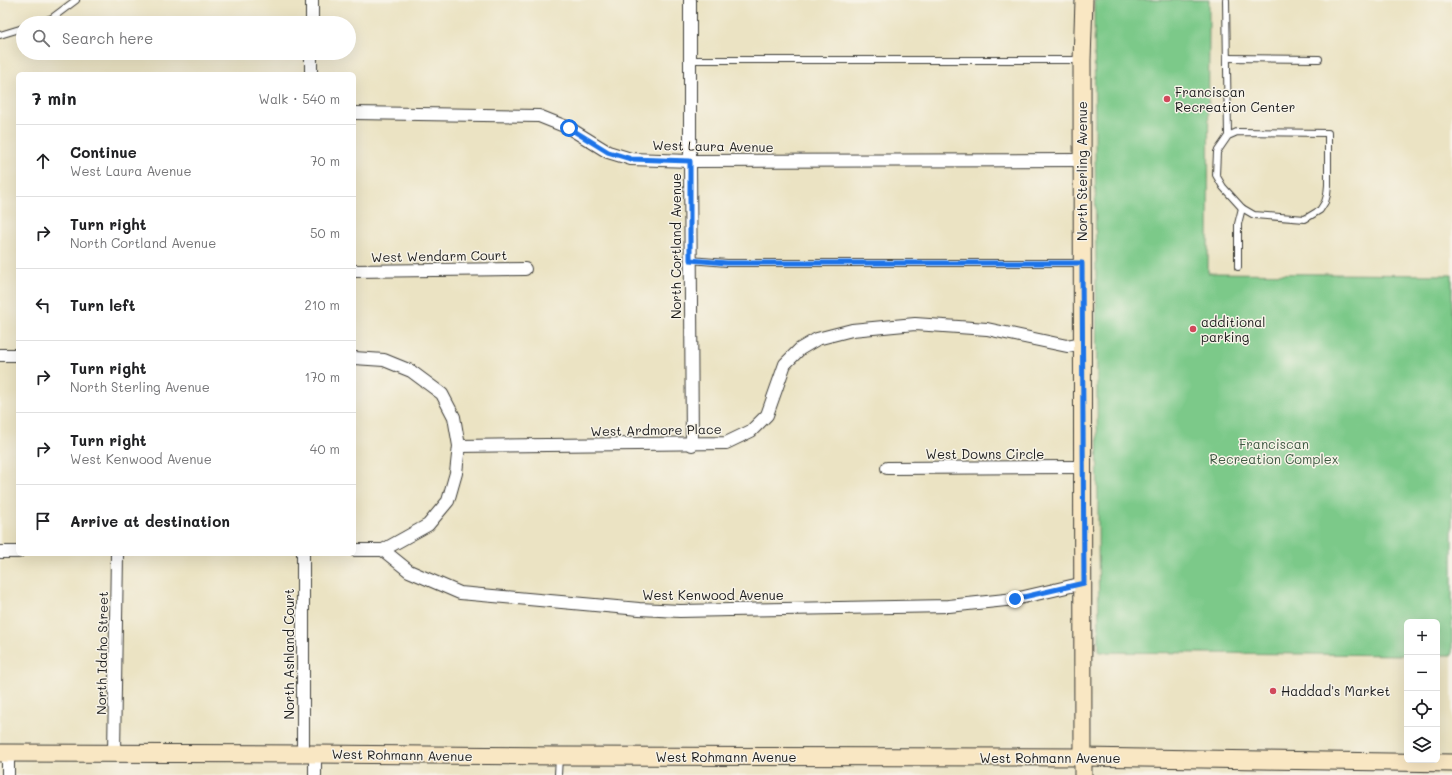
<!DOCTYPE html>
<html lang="en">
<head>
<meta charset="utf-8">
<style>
  :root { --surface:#fff; --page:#f2f2f2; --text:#202124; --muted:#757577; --line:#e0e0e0 }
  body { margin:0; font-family:Mali,sans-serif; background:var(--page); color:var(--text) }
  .controls { position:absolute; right:12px; bottom:12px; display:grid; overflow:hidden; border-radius:6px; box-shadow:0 4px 16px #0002 }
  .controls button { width:36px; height:36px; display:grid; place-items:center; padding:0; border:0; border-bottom:1px solid var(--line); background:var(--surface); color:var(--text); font:20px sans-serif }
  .stop { position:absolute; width:12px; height:12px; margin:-9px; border:3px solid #1a73e8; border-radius:50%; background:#fff }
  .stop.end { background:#1a73e8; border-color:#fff; box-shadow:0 1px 4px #0008 }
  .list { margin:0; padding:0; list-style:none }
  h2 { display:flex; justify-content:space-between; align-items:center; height:52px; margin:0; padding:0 16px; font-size:17px }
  h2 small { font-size:13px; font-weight:400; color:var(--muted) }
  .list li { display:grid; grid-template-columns:26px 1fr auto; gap:12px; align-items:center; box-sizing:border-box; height:72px; padding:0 16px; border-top:1px solid var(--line) }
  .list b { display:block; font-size:15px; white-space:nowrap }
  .list p { margin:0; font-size:13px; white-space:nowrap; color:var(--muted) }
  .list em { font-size:13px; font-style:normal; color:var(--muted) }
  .icon { flex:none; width:22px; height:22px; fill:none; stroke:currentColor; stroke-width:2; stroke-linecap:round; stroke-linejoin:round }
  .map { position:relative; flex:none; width:1452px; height:775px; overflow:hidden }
  .search { position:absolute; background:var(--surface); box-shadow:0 4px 16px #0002; left:16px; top:16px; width:340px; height:44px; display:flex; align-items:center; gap:10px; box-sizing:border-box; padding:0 14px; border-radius:22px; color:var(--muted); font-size:15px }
  .panel { position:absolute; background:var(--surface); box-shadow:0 4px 16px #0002; left:16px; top:72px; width:340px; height:484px; border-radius:6px }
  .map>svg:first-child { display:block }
  .green { fill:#7cc989; stroke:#4c7252 }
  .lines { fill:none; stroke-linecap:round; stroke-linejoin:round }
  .lane-casing { stroke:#3b3a35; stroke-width:8 }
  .street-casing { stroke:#3b3a35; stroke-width:14 }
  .secondary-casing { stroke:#3b3a35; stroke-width:19 }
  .lane { stroke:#fff; stroke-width:6 }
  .street { stroke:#fff; stroke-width:12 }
  .secondary { stroke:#f9e7c3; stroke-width:17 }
  .route { stroke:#1a73e8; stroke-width:5 }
  .poi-dot { fill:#d1495b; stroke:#f7f3e8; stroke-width:1.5 }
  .labels { text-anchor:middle; stroke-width:3; stroke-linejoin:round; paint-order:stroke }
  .poi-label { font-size:13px; fill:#1c1c1c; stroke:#f7f3e8; text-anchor:start }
  .street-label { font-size:13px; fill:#1c1c1c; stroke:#f7f3e8 }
  .park-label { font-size:13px; fill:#3e5942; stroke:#f7f3e8 }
</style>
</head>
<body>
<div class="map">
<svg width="1452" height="775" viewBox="0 0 1452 775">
  <rect width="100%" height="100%" fill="#f7f3e8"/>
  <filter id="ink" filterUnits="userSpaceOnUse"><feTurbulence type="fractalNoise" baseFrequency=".025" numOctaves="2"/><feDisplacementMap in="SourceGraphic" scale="8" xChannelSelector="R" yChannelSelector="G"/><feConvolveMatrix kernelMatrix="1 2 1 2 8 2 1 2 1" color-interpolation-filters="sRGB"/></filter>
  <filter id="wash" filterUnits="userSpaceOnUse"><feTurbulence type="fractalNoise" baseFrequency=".012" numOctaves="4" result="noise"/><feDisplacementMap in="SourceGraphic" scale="16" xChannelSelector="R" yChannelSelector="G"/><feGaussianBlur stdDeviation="0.9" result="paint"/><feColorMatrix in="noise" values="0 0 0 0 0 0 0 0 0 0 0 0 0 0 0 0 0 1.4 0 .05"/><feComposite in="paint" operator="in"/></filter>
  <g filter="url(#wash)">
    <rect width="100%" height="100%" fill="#ebe3c3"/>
    <path class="green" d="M1094 0H1209L1208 273 1452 275V655H1437V622H1407V655L1099 652Z"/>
  </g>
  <g filter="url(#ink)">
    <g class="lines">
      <g class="lane-casing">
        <g id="lane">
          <path d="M1226 0 1228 136 1217 152 1216 175 1223 187 1242 208 1254 215 1305 219 1320 210 1325 202 1327 195 1328 185V133L1237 132 1228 136"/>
          <path d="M38 23 52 18 76 0"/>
          <path d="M0 35 23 28"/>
          <path d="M1227 58 1319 59"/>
          <path d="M690 60H1081"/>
          <path d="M690 260 727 263H1081"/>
          <path d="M1238 267V224L1242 208"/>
          <path d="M558 775 559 757"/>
        </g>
      </g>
      <g class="street-casing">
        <g id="street">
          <path d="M690 0V161L692 445"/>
          <path d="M312 23V0"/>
          <path d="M311 74V53"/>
          <path d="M354 113 539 116 569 128 608 152 631 159 690 161 1082 160"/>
          <path d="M354 271 525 269"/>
          <path d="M0 355H18"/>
          <path d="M354 358 384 360 411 371 442 394 454 417 459 446 456 473 448 501 428 525 383 550"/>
          <path d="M459 446 726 443 751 431 767 415 785 364 800 349 817 339 852 330 915 324 987 329 1067 346 1083 343"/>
          <path d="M887 468 1084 467"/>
          <path d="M354 550H383L409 571 460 593 639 609 680 611 949 606 1015 599 1084 583"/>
          <path d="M0 552H18"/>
          <path d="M303 554V754"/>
          <path d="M114 753 117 554"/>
          <path d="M315 754V775"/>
          <path d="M8 775V753"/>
        </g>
      </g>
      <g class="secondary-casing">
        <g id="secondary">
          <path d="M0 753 315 754 559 756 1083 757 1452 763"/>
          <path d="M1083 775 1082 60 1084 0"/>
        </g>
      </g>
      <use href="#lane" class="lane"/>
      <use href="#street" class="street"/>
      <use href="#secondary" class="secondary"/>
    </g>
  </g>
  <g class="lines" filter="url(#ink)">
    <path class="route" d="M569 128 608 152 631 159 690 161V260L727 263H1082L1084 583 1015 599"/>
  </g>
  <g class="poi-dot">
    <circle cx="1167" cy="99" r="4"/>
    <circle cx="1193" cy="329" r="4"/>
    <circle cx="1273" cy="691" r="4"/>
  </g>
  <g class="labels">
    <g class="poi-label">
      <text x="1175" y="97">Franciscan<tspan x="1175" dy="15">Recreation Center</tspan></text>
      <text x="1201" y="327">additional<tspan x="1201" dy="15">parking</tspan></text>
      <text x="1281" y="696">Haddad's Market</text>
    </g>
    <g class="street-label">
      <text transform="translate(713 146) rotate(1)" y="5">West Laura Avenue</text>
      <text transform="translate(1082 171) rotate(-90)" y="5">North Sterling Avenue</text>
      <text transform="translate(676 246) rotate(-90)" y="5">North Cortland Avenue</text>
      <text transform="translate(439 256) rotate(-1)" y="5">West Wendarm Court</text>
      <text transform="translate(656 430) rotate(-1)" y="5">West Ardmore Place</text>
      <text x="985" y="459">West Downs Circle</text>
      <text x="713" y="600">West Kenwood Avenue</text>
      <text transform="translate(102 653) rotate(-89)" y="5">North Idaho Street</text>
      <text transform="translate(289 654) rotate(-90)" y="5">North Ashland Court</text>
      <text transform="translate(402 755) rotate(1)" y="5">West Rohmann Avenue</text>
      <text x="726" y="762">West Rohmann Avenue</text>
      <text x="1050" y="763">West Rohmann Avenue</text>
    </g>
    <g class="park-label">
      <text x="1274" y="449">Franciscan<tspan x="1274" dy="15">Recreation Complex</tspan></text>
    </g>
  </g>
</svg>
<div class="controls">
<button>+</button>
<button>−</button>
<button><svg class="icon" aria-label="locate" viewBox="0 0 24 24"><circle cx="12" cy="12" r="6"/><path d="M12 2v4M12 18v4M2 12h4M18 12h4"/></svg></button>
<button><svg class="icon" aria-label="layers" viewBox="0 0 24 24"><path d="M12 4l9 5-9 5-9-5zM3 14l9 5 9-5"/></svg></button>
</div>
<div class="stop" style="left:569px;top:128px"></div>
<div class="stop end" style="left:1015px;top:599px"></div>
<div class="search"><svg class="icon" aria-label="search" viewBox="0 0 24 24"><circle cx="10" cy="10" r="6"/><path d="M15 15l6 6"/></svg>Search here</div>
<section class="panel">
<h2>7 min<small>Walk · 540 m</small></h2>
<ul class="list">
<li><svg class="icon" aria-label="ahead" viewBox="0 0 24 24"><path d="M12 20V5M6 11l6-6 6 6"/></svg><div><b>Continue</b><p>West Laura Avenue</p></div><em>70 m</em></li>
<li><svg class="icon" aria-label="right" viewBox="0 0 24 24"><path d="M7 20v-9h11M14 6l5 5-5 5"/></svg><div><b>Turn right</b><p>North Cortland Avenue</p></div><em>50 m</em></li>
<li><svg class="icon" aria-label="left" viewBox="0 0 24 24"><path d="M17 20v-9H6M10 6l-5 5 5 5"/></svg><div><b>Turn left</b></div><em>210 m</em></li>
<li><svg class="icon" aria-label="right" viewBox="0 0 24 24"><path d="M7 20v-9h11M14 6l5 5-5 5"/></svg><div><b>Turn right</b><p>North Sterling Avenue</p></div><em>170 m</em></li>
<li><svg class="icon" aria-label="right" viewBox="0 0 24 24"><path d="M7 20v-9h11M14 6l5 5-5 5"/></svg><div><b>Turn right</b><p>West Kenwood Avenue</p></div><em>40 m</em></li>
<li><svg class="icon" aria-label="arrive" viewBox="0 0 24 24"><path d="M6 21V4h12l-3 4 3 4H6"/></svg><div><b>Arrive at destination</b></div></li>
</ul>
</section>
</div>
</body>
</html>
